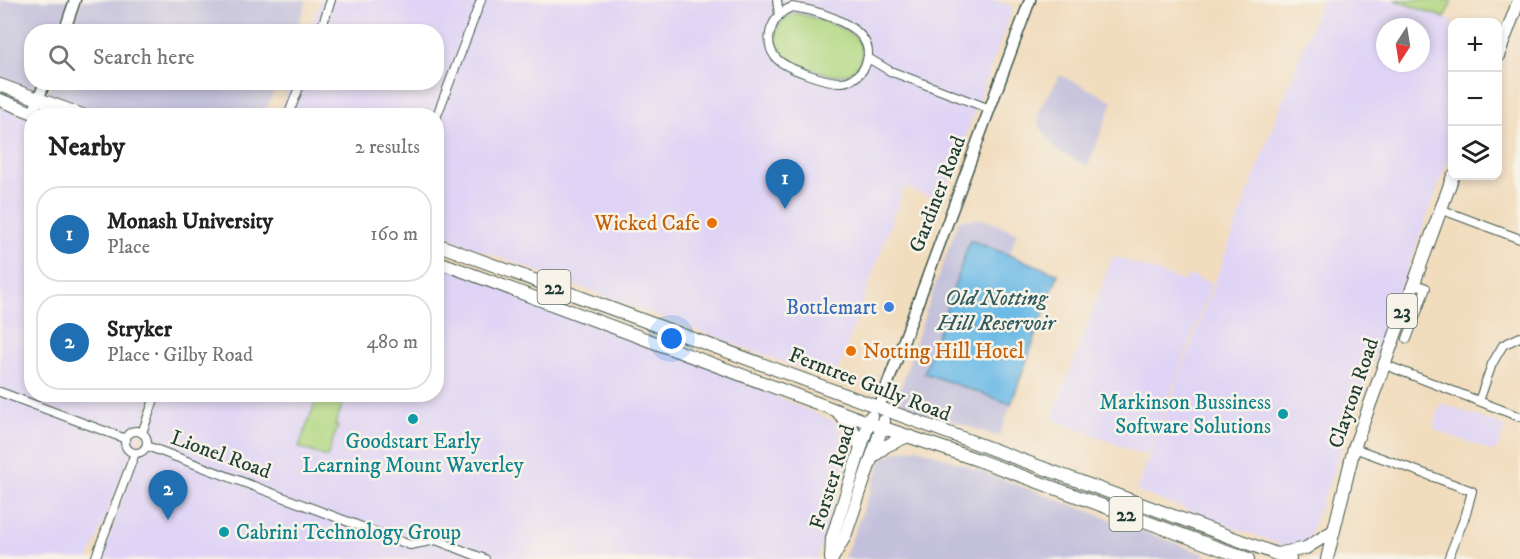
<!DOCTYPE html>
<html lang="en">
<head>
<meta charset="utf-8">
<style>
  :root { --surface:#fff; --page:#f2f2f2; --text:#222; --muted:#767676; --line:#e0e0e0; --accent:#1f6fb2 }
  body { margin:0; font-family:"IM FELL DW Pica",serif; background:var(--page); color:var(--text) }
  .controls { position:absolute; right:18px; top:18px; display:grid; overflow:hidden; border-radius:12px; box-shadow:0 3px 9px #0003 }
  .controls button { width:54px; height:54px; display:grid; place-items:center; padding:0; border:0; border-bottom:2px solid var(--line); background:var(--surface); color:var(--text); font:30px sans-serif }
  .compass { position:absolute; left:1376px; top:18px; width:54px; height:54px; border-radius:50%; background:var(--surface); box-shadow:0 3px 9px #0003; rotate:192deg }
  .you { position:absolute; left:672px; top:339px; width:21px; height:21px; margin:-15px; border:4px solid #fff; border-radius:50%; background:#1a73e8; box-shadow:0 0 0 9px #1a73e833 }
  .badge { display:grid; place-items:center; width:39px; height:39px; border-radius:50%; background:var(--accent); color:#fff; font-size:20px; font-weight:700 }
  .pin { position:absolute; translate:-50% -50px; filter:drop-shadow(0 2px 3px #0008) }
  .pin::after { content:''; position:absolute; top:32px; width:21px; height:18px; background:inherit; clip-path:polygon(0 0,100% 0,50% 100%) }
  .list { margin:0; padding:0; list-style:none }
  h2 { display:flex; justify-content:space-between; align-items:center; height:78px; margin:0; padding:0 24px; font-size:26px }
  h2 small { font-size:20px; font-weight:400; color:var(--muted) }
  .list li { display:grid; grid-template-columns:39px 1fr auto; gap:18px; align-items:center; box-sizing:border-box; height:96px; margin:0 12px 12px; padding:0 12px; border:2px solid var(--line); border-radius:24px }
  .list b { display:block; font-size:22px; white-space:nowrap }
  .list p { margin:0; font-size:20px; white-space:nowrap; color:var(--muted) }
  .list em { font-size:20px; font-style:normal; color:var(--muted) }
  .icon { flex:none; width:33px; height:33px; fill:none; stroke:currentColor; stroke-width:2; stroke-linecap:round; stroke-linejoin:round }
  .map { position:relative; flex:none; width:1520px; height:559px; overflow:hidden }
  .search { position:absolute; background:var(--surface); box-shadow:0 3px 9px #0003; left:24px; top:24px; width:420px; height:66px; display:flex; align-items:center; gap:15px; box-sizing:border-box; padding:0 21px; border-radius:24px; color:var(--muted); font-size:22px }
  .panel { position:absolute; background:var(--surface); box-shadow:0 3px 9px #0003; left:24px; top:108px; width:420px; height:294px; border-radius:24px }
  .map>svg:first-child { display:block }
  .built { fill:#dfd4f5; fill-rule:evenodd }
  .industrial { fill:#c3c0db }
  .green { fill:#b1d781; stroke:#688a5a; stroke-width:1.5 }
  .water { fill:#6cbae6; stroke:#467c8d; stroke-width:1.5 }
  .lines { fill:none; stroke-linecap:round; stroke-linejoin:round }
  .street-casing { stroke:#3e5549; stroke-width:10 }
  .secondary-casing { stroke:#3e5549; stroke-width:13 }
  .primary-casing { stroke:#3e5549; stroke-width:14 }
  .street { stroke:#fff; stroke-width:8 }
  .secondary { stroke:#fff; stroke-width:10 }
  .primary { stroke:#fff; stroke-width:12 }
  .food-dot { fill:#e8710a; stroke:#f7f3e8; stroke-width:2 }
  .shop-dot { fill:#3f7fe0; stroke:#f7f3e8; stroke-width:2 }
  .culture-dot { fill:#0f9aa8; stroke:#f7f3e8; stroke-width:2 }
  .labels { text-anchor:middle; stroke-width:5; stroke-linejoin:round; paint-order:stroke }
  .shield { fill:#f7f3e8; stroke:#60746a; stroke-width:1.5 }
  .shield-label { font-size:20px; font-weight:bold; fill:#1f3d34 }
  .street-label { font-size:21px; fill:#1f3d34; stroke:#f7f3e8 }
  .food-label { font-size:21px; fill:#c56008; stroke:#f7f3e8; text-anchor:end }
  .shop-label { font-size:21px; fill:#366cbe; stroke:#f7f3e8; text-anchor:end }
  .culture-label { font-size:21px; fill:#0d838f; stroke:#f7f3e8; text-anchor:end }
  .water-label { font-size:22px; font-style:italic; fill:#325c60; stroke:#f7f3e8 }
</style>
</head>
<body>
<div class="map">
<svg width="1520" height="559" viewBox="0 0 1520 559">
  <rect width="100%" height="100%" fill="#f7f3e8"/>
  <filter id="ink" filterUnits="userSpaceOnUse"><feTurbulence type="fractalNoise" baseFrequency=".0167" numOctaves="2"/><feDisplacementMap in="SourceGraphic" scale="12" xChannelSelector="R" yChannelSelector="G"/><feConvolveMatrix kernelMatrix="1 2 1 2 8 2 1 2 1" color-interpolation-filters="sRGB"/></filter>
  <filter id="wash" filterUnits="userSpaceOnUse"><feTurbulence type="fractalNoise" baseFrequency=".008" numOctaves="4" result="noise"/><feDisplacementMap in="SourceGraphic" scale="24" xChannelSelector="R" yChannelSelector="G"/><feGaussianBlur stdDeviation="1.35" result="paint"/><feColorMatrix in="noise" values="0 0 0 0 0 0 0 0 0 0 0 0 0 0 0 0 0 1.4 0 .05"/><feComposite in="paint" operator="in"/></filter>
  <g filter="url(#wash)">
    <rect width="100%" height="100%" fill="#f1dcbd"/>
    <g class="built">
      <path d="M321 0H996L1013 7 942 201 904 187 834 381 437 234 436 116H278L290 83 436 82V32L309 31Z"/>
      <path d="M1321 0H1395L1456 22H1452V148L1303 553 1136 491ZM1385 27H1421V63H1385Z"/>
      <path d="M0 105 31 116 32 394 154 395 89 559H0Z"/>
      <path d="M1113 256 1185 282 1188 275 1212 283 1147 456 1052 419Z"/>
      <path d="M437 263 704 365 836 422 849 451 817 559H101L159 395 436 394Z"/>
      <path d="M1441 403 1505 427 1497 449 1492 451 1436 430 1434 426Z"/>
    </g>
    <g class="industrial">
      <path d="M0 0H70L59 31 32 32V82L40 83 36 93 0 80Z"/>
      <path d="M82 0H307L296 31H70Z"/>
      <path d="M1060 75 1113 101 1088 166 1056 150 1038 123 1039 111Z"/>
      <path d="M51 83V82L277 83 264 116 107 115 47 94Z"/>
      <path d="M982 219 1017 232 1010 254 1060 273 999 437 941 417 919 412 903 406 898 396 927 308 959 220Z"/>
      <path d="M918 448 1205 554 1203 559H844L883 458 898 451Z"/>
    </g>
    <g class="green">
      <path d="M1395 0H1452L1445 18Z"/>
      <path d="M797 13C811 17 848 27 856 38 873 58 850 82 828 74 808 67 771 62 776 33 778 21 786 16 797 13Z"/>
      <path d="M318 395H346L335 425 338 426 327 457 299 447Z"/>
    </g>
    <path class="water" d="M970 240 1058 274 1011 404 924 373Z"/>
  </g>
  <g filter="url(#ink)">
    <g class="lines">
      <g class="street-casing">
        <g id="street">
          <path d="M777 0 779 15"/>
          <path d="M792 7C820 11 885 29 864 68 859 76 851 81 842 82 828 83 787 69 777 59 761 42 772 14 792 7Z"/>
          <path d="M320 32 331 0"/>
          <path d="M868 58 890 71 990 109"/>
          <path d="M288 116 301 82"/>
          <path d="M436 118 481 0"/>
          <path d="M1440 209 1520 239"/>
          <path d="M1407 339 1426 288 1413 283"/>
          <path d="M1383 364 1520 417"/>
          <path d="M0 392 126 439"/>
          <path d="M1479 401 1492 364 1503 345 1520 337"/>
          <circle cx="136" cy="442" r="11"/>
          <path d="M142 433 156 394"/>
          <path d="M147 446 410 545 436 540 485 559"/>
          <path d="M1354 448 1472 491 1466 514 1448 559"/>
          <path d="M95 559 135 453"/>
        </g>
      </g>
      <g class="secondary-casing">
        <g id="secondary">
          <path d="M64 32 75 0"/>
          <path d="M33 113 45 82"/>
          <path d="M874 407 881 402 1030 0"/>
        </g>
      </g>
      <g class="primary-casing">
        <g id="primary">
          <path d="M1498 56 1519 0"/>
          <path d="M0 85 85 116"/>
          <path d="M0 100 41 116"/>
          <path d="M436 244 1290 559"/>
          <path d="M436 261 881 427 978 460 1248 559"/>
          <path d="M837 411 852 429 861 447"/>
          <path d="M873 457 886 446 908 436"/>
          <path d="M1277 554 1306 548 1333 531"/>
          <path d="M831 559 832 538 871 416"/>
          <path d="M832 559 845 536 884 421"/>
          <path d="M1327 559 1354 448 1453 176"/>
        </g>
      </g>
      <use href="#street" class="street"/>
      <use href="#secondary" class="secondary"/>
      <use href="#primary" class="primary"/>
    </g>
  </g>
  <g class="food-dot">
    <circle cx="712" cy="223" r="6"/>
    <circle cx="851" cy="351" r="6"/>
  </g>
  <circle class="shop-dot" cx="889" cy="307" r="6"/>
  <g class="culture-dot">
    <circle cx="1283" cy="414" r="6"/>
    <circle cx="413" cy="419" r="6"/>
    <circle cx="224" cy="532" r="6"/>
  </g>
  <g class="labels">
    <g class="shield">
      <rect x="537.5" y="270" width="33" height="34" rx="4.5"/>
      <rect x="1387" y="294" width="30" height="34" rx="4.5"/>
      <rect x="1109.5" y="497" width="33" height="34" rx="4.5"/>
    </g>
    <g class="shield-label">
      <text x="554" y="294">22</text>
      <text x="1402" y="318">23</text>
      <text x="1126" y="521">22</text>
    </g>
    <g class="street-label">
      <text transform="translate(937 194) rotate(-69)" y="7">Gardiner Road</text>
      <text transform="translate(870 384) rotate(21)" y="7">Ferntree Gully Road</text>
      <text transform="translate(1353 393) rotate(-71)" y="7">Clayton Road</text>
      <text transform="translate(221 454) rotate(20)" y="7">Lionel Road</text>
      <text transform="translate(832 477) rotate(-73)" y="7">Forster Road</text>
    </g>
    <g class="food-label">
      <text x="700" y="230">Wicked Cafe</text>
      <text x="863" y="358" text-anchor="start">Notting Hill Hotel</text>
    </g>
    <g class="shop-label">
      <text x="877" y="314">Bottlemart</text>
    </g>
    <g class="culture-label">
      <text x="1271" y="409">Markinson Bussiness<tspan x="1271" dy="24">Software Solutions</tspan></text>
      <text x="413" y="448" text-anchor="middle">Goodstart Early<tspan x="413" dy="24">Learning Mount Waverley</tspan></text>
      <text x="236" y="539" text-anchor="start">Cabrini Technology Group</text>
    </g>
    <g class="water-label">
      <text x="996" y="305">Old Notting<tspan x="996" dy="25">Hill Reservoir</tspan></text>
    </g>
  </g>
</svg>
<div class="controls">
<button>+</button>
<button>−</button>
<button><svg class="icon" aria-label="layers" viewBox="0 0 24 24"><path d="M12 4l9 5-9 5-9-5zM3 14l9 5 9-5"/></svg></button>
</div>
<svg class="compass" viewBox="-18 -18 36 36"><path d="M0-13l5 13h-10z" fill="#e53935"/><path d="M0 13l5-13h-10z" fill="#767676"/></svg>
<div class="you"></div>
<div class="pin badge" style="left:785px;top:209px">1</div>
<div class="pin badge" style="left:168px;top:520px">2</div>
<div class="search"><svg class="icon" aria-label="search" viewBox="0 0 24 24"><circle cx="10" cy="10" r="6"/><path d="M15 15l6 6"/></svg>Search here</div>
<section class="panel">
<h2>Nearby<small>2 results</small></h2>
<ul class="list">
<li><span class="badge">1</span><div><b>Monash University</b><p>Place</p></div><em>160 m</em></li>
<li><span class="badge">2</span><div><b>Stryker</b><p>Place · Gilby Road</p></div><em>480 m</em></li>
</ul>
</section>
</div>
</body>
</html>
